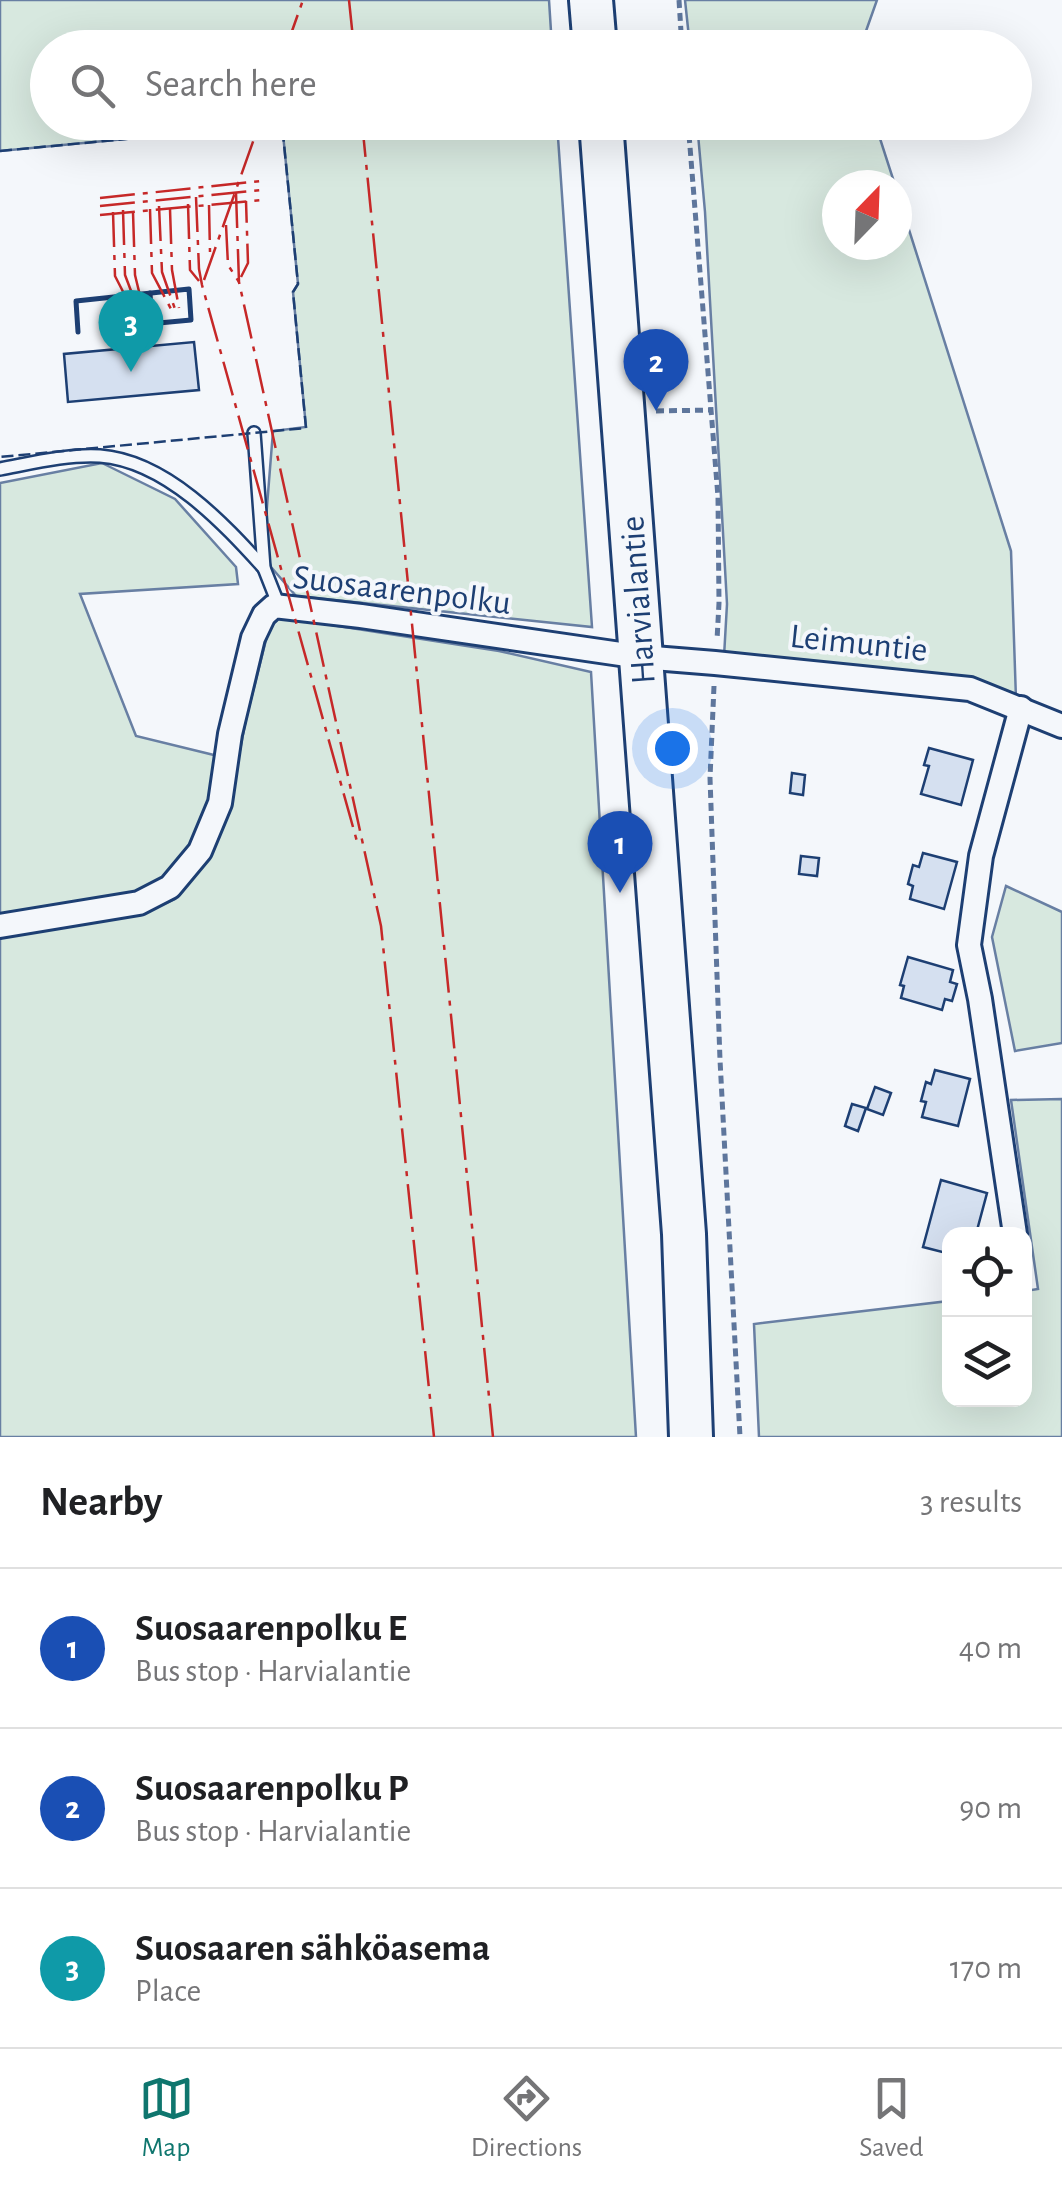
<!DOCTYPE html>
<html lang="en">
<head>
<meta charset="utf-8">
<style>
  :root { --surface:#fff; --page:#f2f2f2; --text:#202124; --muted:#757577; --line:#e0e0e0; --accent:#0f766e }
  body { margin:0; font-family:"Alegreya Sans",sans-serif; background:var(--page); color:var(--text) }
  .controls { position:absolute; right:30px; bottom:30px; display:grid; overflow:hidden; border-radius:20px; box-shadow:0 10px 40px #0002 }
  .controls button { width:90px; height:90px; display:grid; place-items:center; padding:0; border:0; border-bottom:2px solid var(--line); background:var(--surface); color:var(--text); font:50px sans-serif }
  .compass { position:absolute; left:822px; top:170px; width:90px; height:90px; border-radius:50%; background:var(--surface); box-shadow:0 10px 40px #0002; rotate:23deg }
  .you { position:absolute; left:672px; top:748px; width:35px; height:35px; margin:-25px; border:8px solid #fff; border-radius:50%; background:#1a73e8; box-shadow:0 0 0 15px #1a73e833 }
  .badge { display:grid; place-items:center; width:65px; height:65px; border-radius:50%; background:var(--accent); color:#fff; font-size:32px; font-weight:700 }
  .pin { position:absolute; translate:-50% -82px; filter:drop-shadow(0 2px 5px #0008) }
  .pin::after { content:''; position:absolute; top:52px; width:35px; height:30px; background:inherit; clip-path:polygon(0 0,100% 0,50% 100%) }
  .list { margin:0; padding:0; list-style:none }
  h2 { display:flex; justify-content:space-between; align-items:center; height:130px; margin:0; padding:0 40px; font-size:42px }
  h2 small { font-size:32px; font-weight:400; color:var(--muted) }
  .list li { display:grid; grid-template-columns:65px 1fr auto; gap:30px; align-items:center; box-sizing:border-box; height:160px; padding:0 40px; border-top:2px solid var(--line) }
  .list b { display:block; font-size:38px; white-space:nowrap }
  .list p { margin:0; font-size:32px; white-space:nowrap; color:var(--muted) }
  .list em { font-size:32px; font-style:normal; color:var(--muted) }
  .icon { flex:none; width:55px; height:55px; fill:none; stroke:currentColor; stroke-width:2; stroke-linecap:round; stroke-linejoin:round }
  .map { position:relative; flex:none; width:1062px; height:1437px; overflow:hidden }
  .search { position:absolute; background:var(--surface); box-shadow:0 10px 40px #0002; left:30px; right:30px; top:30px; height:110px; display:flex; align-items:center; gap:25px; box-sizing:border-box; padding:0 35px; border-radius:55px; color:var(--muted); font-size:38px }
  .sheet { height:610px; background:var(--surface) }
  nav { display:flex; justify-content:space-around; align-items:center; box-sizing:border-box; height:140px; border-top:2px solid var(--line); background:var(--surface); font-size:28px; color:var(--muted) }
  nav a { display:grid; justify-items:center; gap:5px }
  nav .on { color:var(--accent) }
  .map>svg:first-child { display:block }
  .green { fill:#d7e8df; stroke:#687fa3; stroke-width:2.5 }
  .building { fill:#d5e0f0; stroke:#1d3f73; stroke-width:2.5 }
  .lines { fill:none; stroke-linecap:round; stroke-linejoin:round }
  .lane-casing { stroke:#1d3f73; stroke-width:16 }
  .street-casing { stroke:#1d3f73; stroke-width:28 }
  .highway-casing { stroke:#1d3f73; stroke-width:48 }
  .path { stroke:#5e769c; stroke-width:5; stroke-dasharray:8 5; stroke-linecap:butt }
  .lane { stroke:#f4f7fb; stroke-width:11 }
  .street { stroke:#f4f7fb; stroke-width:22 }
  .highway { stroke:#f4f7fb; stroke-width:42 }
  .fence { stroke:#1d3f73; stroke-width:2.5; stroke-dasharray:12 5; stroke-linecap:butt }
  .wall { stroke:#1d3f73; stroke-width:5 }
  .power { stroke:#c62828; stroke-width:2.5; stroke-dasharray:35 8 5 8; stroke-linecap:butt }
  .labels { text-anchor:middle; stroke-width:8; stroke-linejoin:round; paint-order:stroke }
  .street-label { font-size:35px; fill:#1d3f73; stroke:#f4f7fb }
</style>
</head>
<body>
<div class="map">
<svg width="1062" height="1437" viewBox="0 0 1062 1437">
  <rect width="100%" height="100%" fill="#f4f7fb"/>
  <g class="green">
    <path d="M0 0H549L552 47 48 48V122L557 123 592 627 296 596 271 567 264 544 273 431 306 427 293 292 298 284 282 124 0 151Z"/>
    <path d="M685 0H877L866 31 867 48 690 47Z"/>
    <path d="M697 123H875L895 185H837V245H897V192L1011 551 1016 699 724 657 727 604 705 212Z"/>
    <path d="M102 463 175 499 236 567 238 584 80 594 136 736 222 757 213 802 194 846 169 881 138 897 0 918V483Z"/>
    <path d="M280 617 499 651 591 672 636 1437H0V937L141 914 175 899 208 855 229 807 246 719 269 628Z"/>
    <path d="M1006 886 1062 912V1043L1015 1051 992 937Z"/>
    <path d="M1062 1099V1437H759L754 1324 949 1301 950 1400H1024L1025 1291 1038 1289 1011 1100Z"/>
  </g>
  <g class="building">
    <path d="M194 342 199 390 68 402 64 354Z"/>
    <path d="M929 748 973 760 961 805 921 794 929 766 924 765Z"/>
    <path d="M792 773 805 775 803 795 790 793Z"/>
    <path d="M923 853 957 862 944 909 910 899 913 886 908 884 913 865 919 867Z"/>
    <path d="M801 856 819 858 817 876 799 874Z"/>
    <path d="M908 957 953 970 950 982 957 984 952 1001 945 999 942 1010 901 998 904 986 900 985Z"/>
    <path d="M935 1070 970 1079 958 1126 922 1117 926 1102 921 1101 926 1082 931 1084Z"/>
    <path d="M875 1087 891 1093 883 1115 867 1109Z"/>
    <path d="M852 1104 866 1108 858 1131 845 1126Z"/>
    <path d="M941 1180 987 1193 976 1234H950V1254L923 1247Z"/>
  </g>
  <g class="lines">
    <g class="lane-casing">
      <g id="lane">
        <path d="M254 433 264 568 279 606"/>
        <path d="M0 469C32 463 68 454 100 456 166 461 223 523 264 568"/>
      </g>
    </g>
    <g class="street-casing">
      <g id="street">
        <path d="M0 926 139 903 170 887 200 851 220 803 230 734 253 638 264 615 274 606 361 616 641 657 715 663 970 689 1062 726"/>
        <path d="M1015 1234 980 999 969 945 981 856 1021 708"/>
      </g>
    </g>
    <g class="highway-casing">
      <g id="highway">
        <path d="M591 0 595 48"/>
        <path d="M601 122 684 1234 691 1437"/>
      </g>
    </g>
    <g class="path">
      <path d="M679 0 682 48"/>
      <path d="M688 122 718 497 719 603 717 640"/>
      <path d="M656 411 711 410"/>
      <path d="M714 686 710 778 720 1060 740 1437"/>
    </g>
    <use href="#lane" class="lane"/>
    <use href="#street" class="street"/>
    <use href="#highway" class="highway"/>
    <path class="fence" d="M0 151 282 124 298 284 293 292 306 428 0 457"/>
    <g class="wall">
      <path d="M150 293 152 324"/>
      <path d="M78 332 76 301 189 289 191 320 116 327 114 297"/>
    </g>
    <g class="power">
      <path d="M349 0 354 48"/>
      <path d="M286 48 303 0"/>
      <path d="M362 122 493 1437"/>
      <path d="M236 193 239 282 381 926 434 1437"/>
      <path d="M196 197 199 269 202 285 358 845"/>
      <path d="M100 198 261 181"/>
      <path d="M188 204 190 270 199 281"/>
      <path d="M209 205 210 252"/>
      <path d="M100 206 261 190"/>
      <path d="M159 206 162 272 175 309"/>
      <path d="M150 209 152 273 171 309"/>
      <path d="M170 209 172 270 179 308"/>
      <path d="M123 210 125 275 139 312"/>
      <path d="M113 212 115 276 134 313"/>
      <path d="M133 212 135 275 144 312"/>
      <path d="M100 215 262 200"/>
      <path d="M226 225 228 265 239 282"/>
      <path d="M241 277 248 263 246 201"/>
      <path d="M204 280 260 122"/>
    </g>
  </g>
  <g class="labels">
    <g class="street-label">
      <text transform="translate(402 589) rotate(7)" y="12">Suosaarenpolku</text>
      <text transform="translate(637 600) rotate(-94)" y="12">Harvialantie</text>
      <text transform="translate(859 642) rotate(6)" y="12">Leimuntie</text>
    </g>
  </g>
</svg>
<div class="controls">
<button><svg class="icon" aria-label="locate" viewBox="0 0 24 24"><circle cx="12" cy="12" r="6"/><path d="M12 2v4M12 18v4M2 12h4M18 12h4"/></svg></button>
<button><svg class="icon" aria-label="layers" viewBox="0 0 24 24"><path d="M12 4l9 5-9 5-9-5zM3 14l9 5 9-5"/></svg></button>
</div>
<svg class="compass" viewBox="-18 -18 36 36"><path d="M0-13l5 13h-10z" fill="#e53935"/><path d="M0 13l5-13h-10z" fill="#757577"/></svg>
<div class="you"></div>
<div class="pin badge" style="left:620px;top:893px;background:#1a4fb4">1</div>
<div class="pin badge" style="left:656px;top:411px;background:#1a4fb4">2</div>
<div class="pin badge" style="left:131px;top:372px;background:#0f9aa8">3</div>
<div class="search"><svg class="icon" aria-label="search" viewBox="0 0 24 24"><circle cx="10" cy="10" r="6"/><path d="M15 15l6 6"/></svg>Search here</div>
</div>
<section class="sheet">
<h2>Nearby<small>3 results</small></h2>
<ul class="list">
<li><span class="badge" style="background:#1a4fb4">1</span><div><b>Suosaarenpolku E</b><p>Bus stop · Harvialantie</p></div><em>40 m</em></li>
<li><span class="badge" style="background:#1a4fb4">2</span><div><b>Suosaarenpolku P</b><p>Bus stop · Harvialantie</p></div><em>90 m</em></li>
<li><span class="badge" style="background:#0f9aa8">3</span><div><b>Suosaaren sähköasema</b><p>Place</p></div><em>170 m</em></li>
</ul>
</section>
<nav>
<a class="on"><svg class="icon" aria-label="map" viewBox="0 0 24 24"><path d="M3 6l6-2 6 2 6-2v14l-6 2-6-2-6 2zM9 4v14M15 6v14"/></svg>Map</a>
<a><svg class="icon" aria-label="directions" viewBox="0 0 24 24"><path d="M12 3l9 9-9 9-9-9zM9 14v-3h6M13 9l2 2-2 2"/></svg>Directions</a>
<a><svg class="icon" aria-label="saved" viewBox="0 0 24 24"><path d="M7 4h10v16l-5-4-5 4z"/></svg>Saved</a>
</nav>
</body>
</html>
